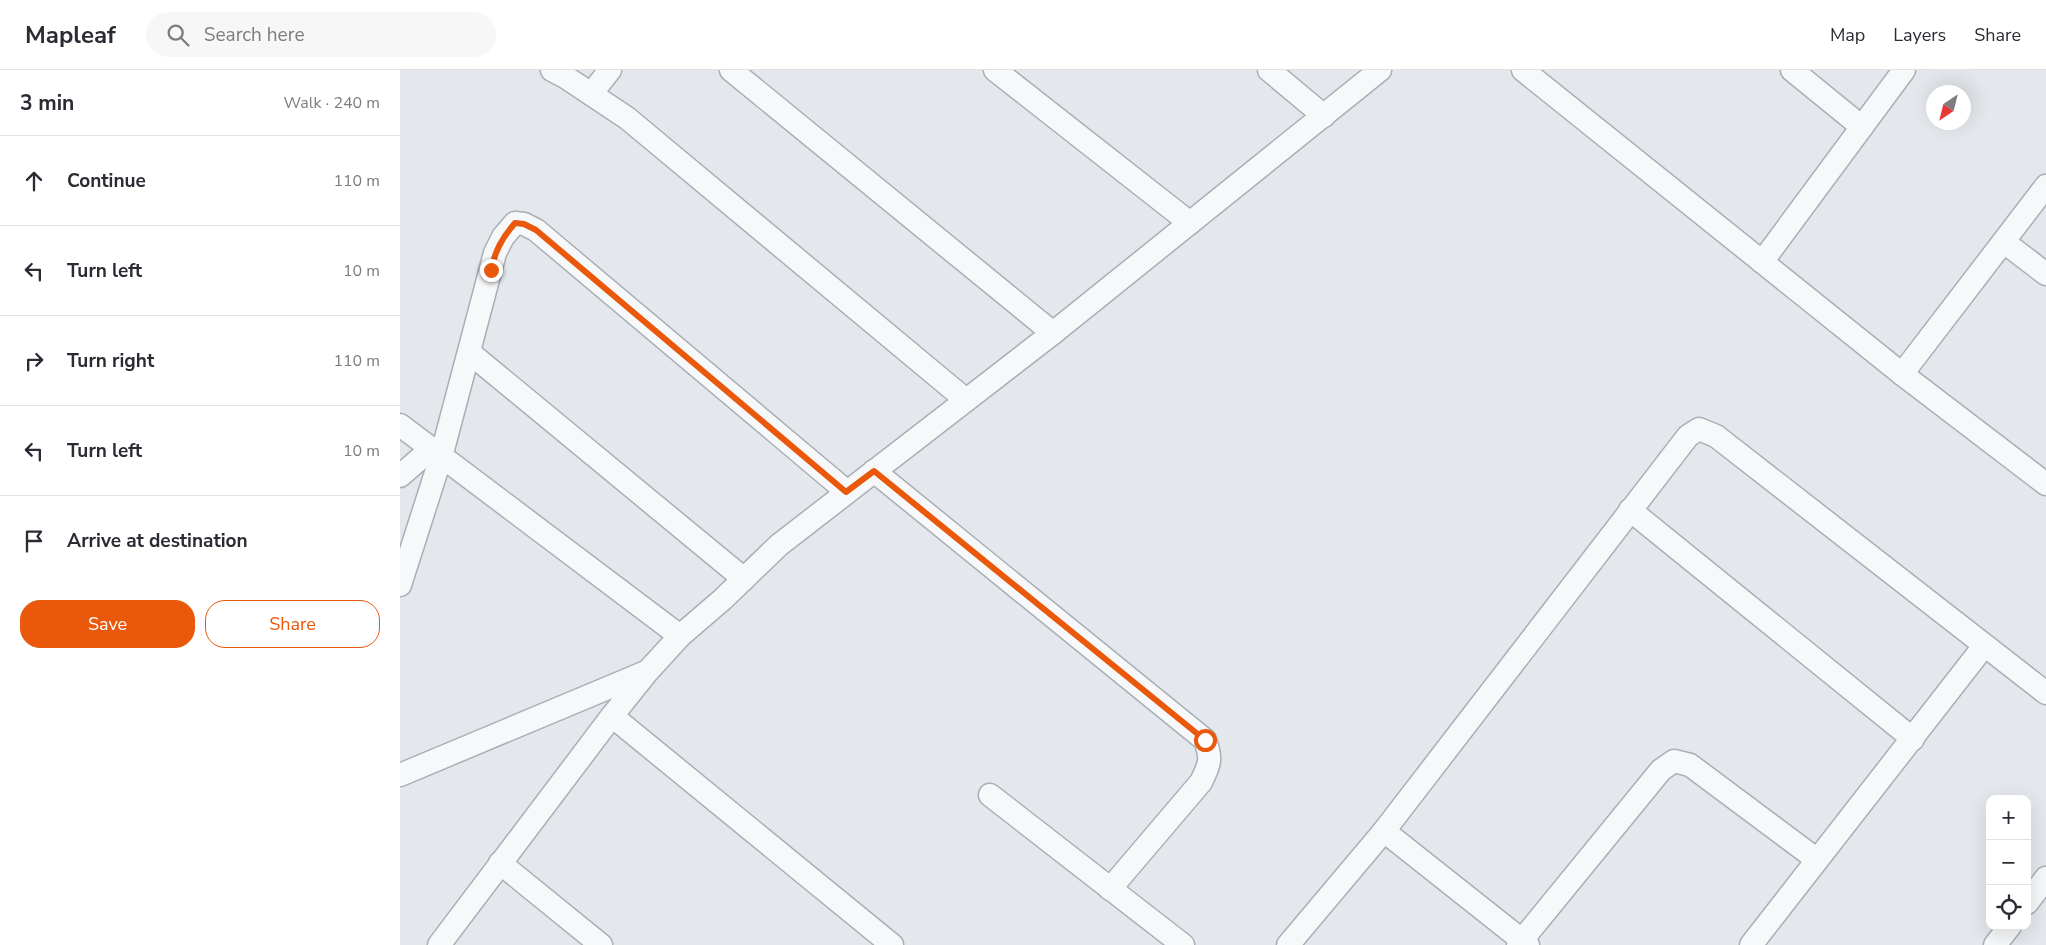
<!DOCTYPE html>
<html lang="en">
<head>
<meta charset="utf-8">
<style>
  :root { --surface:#fff; --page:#f7f7f7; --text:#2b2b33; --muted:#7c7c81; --line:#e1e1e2; --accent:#ea580c }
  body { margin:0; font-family:"Nunito Sans",sans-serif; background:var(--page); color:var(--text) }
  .controls { position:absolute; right:15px; bottom:15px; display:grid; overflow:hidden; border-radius:10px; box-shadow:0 5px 20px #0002 }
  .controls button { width:45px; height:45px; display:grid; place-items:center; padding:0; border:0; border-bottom:1px solid var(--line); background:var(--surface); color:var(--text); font:25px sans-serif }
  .compass { position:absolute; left:1526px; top:15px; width:45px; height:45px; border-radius:50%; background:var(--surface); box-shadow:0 5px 20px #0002; rotate:215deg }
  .stop { position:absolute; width:15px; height:15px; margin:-11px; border:4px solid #ea580c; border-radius:50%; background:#fff }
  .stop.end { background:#ea580c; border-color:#fff; box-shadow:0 1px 5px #0008 }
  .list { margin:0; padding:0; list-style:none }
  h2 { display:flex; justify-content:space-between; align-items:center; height:65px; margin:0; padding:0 20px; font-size:21px }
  h2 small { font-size:16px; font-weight:400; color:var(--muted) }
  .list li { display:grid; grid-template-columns:32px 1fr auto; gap:15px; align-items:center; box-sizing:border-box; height:90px; padding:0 20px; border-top:1px solid var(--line) }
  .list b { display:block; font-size:19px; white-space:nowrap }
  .list em { font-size:16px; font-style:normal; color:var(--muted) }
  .actions { display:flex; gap:10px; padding:15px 20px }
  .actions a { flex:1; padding:11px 0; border:1px solid var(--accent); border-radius:20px; text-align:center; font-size:18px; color:var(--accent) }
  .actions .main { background:var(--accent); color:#fff }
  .icon { flex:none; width:28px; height:28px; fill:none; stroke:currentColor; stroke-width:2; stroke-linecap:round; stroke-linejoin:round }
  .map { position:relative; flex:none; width:1646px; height:875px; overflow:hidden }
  header { display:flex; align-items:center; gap:30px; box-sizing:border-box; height:70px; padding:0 25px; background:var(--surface); border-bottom:1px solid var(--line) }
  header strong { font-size:24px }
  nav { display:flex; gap:28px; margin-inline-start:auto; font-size:18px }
  .search { width:350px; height:45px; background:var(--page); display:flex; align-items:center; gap:12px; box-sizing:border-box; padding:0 18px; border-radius:28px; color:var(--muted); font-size:19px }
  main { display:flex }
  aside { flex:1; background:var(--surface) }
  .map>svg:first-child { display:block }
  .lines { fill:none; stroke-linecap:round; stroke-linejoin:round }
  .street-casing { stroke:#a9aeb7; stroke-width:25 }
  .street { stroke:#f7f8fa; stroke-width:22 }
  .route { stroke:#ea580c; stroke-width:6 }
</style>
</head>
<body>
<header>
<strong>Mapleaf</strong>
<div class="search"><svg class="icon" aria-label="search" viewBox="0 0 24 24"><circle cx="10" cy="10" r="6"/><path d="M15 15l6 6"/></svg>Search here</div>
<nav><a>Map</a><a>Layers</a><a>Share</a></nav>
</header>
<main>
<aside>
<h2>3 min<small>Walk · 240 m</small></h2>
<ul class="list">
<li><svg class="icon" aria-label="ahead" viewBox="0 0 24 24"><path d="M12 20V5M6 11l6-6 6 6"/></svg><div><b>Continue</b></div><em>110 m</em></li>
<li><svg class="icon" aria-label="left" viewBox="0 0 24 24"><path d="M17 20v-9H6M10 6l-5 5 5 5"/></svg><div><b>Turn left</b></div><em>10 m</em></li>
<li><svg class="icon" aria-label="right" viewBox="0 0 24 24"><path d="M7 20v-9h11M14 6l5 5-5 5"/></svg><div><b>Turn right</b></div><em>110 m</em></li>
<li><svg class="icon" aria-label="left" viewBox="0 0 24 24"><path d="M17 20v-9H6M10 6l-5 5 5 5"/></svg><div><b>Turn left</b></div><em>10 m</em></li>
<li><svg class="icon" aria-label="arrive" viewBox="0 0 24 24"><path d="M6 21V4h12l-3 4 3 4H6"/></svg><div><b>Arrive at destination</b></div></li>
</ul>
<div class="actions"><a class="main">Save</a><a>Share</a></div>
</aside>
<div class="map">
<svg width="1646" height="875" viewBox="0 0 1646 875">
  <rect width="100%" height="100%" fill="#e4e7ec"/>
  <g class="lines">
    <g class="street-casing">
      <g id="street">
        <path d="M152 0 167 8 227 48 566 330"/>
        <path d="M331 0 653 263"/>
        <path d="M595 0 790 153"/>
        <path d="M869 0 924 46"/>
        <path d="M1123 0 1502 304 1646 414"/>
        <path d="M1392 0 1462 57"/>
        <path d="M191 24 210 0"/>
        <path d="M1604 172 1646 204"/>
        <path d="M1362 192 1504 0"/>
        <path d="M70 283 344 509"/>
        <path d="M1502 304 1646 116"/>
        <path d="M0 355 280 566"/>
        <path d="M474 401 805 670C812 689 810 694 801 712L710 819"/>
        <path d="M0 406 31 379"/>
        <path d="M1230 440 1513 669"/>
        <path d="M0 515 41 387 95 183 103 167 115 153 124 154 136 160 446 421"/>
        <path d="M212 646 492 875"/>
        <path d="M0 705 246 602"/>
        <path d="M590 725 783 875"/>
        <path d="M984 761 1288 366 1299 359 1316 366 1646 623"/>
        <path d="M100 793 201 875"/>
        <path d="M1627 833 1646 808"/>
        <path d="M39 875 212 646 248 601 280 566 323 529 379 475 653 263 980 0"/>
        <path d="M888 875 984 761 1128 875"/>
        <path d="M1118 875 1261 700 1274 691 1290 695 1416 789"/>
        <path d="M1351 875 1584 576"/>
        <path d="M1595 875 1610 856"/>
      </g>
    </g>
    <use href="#street" class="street"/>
  </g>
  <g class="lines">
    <path class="route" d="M91 200C95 181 102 168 115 153L124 154 136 160 446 422 474 401 805 670"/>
  </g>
</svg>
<div class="controls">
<button>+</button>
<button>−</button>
<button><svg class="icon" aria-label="locate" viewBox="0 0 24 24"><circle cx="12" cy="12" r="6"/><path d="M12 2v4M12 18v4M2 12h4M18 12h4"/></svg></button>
</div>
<svg class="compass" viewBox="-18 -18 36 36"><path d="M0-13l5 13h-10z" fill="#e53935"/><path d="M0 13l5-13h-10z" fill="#7c7c81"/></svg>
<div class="stop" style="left:805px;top:670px"></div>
<div class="stop end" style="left:91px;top:200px"></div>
</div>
</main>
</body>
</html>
